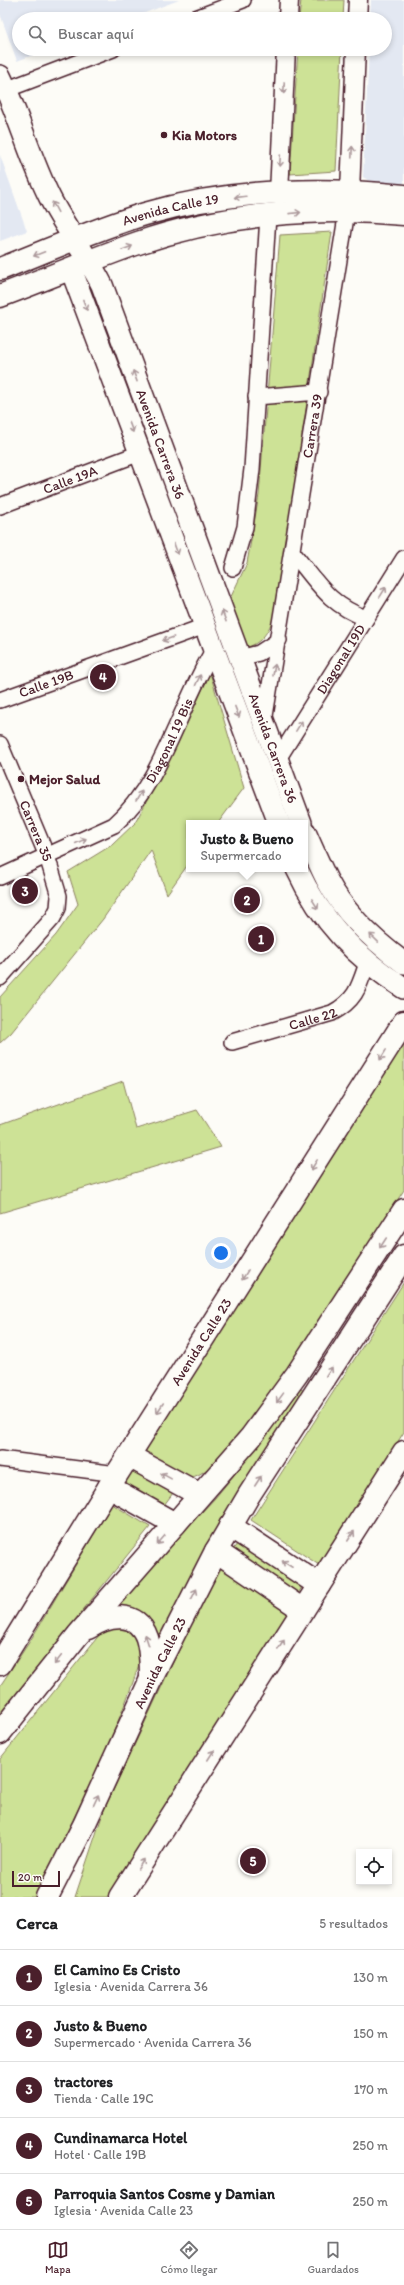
<!DOCTYPE html>
<html lang="es">
<head>
<meta charset="utf-8">
<style>
  :root { --surface:#fff; --page:#f2f2f2; --text:#202124; --muted:#757577; --line:#e0e0e0; --accent:#4a1f2b }
  body { margin:0; font-family:Itim,sans-serif; background:var(--page); color:var(--text) }
  .controls { position:absolute; right:12px; bottom:12px; display:grid; overflow:hidden; border-radius:0px; box-shadow:0 2px 6px #0003 }
  .controls button { width:36px; height:36px; display:grid; place-items:center; padding:0; border:0; border-bottom:1px solid var(--line); background:var(--surface); color:var(--text); font:20px sans-serif }
  .scale { position:absolute; left:12px; bottom:10px; width:48px; box-sizing:border-box; padding-left:4px; border:2px solid #4a1f2b; border-top:0; font-size:11px; line-height:14px; white-space:nowrap; color:#4a1f2b; -webkit-text-stroke:3px #fdfcf7; paint-order:stroke }
  .you { position:absolute; left:221px; top:1253px; width:14px; height:14px; margin:-10px; border:3px solid #fff; border-radius:50%; background:#1a73e8; box-shadow:0 0 0 6px #1a73e833 }
  .badge { display:grid; place-items:center; width:26px; height:26px; border-radius:50%; background:var(--accent); color:#fff; font-size:13px; font-weight:700 }
  .pin { position:absolute; translate:-50% -50%; border:2px solid #fff; box-shadow:0 1px 4px #0006 }
  .popup { position:absolute; left:186px; top:820px; width:122px; height:52px; box-sizing:border-box; display:grid; place-content:center; border-radius:0px; background:var(--surface); filter:drop-shadow(0 1px 3px #0005); font-size:13px; white-space:nowrap; color:var(--muted) }
  .popup b { font-size:15px; color:var(--text) }
  .popup::after { content:''; position:absolute; left:50%; top:100%; margin-left:-8px; border:8px solid transparent; border-top-color:var(--surface) }
  .list { margin:0; padding:0; list-style:none }
  h2 { display:flex; justify-content:space-between; align-items:center; height:52px; margin:0; padding:0 16px; font-size:17px }
  h2 small { font-size:13px; font-weight:400; color:var(--muted) }
  .list li { display:grid; grid-template-columns:26px 1fr auto; gap:12px; align-items:center; box-sizing:border-box; height:56px; padding:0 16px; border-top:1px solid var(--line) }
  .list b { display:block; font-size:15px; white-space:nowrap }
  .list p { margin:0; font-size:13px; white-space:nowrap; color:var(--muted) }
  .list em { font-size:13px; font-style:normal; color:var(--muted) }
  .icon { flex:none; width:22px; height:22px; fill:none; stroke:currentColor; stroke-width:2; stroke-linecap:round; stroke-linejoin:round }
  .map { position:relative; flex:none; width:404px; height:1897px; overflow:hidden }
  .search { position:absolute; background:var(--surface); box-shadow:0 2px 6px #0003; left:12px; right:12px; top:12px; height:44px; display:flex; align-items:center; gap:10px; box-sizing:border-box; padding:0 14px; border-radius:22px; color:var(--muted); font-size:15px }
  .sheet { height:332px; background:var(--surface) }
  nav { display:flex; justify-content:space-around; align-items:center; box-sizing:border-box; height:56px; border-top:1px solid var(--line); background:var(--surface); font-size:11px; color:var(--muted) }
  nav a { display:grid; justify-items:center; gap:2px }
  nav .on { color:var(--accent) }
  .map>svg:first-child { display:block }
  .built { fill:#e3e8f2 }
  .green { fill:#cde296; stroke:#8c8060 }
  .lines { fill:none; stroke-linecap:round; stroke-linejoin:round }
  .minor-casing { stroke:#4a1f2b; stroke-width:18 }
  .tertiary-casing { stroke:#4a1f2b; stroke-width:21 }
  .secondary-casing { stroke:#4a1f2b; stroke-width:24 }
  .primary-casing { stroke:#4a1f2b; stroke-width:25 }
  .trunk-casing { stroke:#4a1f2b; stroke-width:25 }
  .minor { stroke:#fdfcf7; stroke-width:15 }
  .tertiary { stroke:#fdfcf7; stroke-width:18 }
  .secondary { stroke:#fdfcf7; stroke-width:21 }
  .primary { stroke:#fdfcf7; stroke-width:22 }
  .trunk { stroke:#fdfcf7; stroke-width:22 }
  .oneway { stroke:#ac999b }
  .poi-dot { fill:#4a1f2b; stroke:#fdfcf7; stroke-width:1.5 }
  .labels { text-anchor:middle; stroke-width:4; stroke-linejoin:round; paint-order:stroke }
  .poi-label { font-size:14px; font-weight:bold; fill:#4a1f2b; stroke:#fdfcf7; text-anchor:start }
  .street-label { font-size:14px; fill:#4a1f2b; stroke:#fdfcf7 }
</style>
</head>
<body>
<div class="map">
<svg width="404" height="1897" viewBox="0 0 404 1897">
  <rect width="100%" height="100%" fill="#fdfcf7"/>
  <filter id="ink" filterUnits="userSpaceOnUse"><feTurbulence type="fractalNoise" baseFrequency=".025" numOctaves="2"/><feDisplacementMap in="SourceGraphic" scale="8" xChannelSelector="R" yChannelSelector="G"/><feConvolveMatrix kernelMatrix="1 2 1 2 8 2 1 2 1" color-interpolation-filters="sRGB"/></filter>
  <g filter="url(#ink)">
    <g class="built">
      <path d="M0 0H179L129 19H19V49H49L17 61 0 14Z"/>
      <path d="M371 0H404V184L371 182 363 177 369 49H385V19H370Z"/>
      <path d="M0 155 27 231 0 241Z"/>
    </g>
    <g class="green">
      <path d="M301 0H344L343 19H299Z"/>
      <path d="M298 49H342L336 171 290 174Z"/>
      <path d="M332 232 277 606C271 626 266 642 245 648L227 605 247 563 259 495 280 235Z"/>
      <path d="M210 673 244 788 218 823H189V863L167 894 151 850 103 919 11 1033 0 1043V997L56 935 78 904 68 872 112 845 135 823 179 741Z"/>
      <path d="M404 1038V1190L269 1397C256 1414 211 1478 190 1477 181 1476 151 1460 142 1455L319 1177Z"/>
      <path d="M123 1081 136 1129 197 1110 221 1147 0 1213V1125Z"/>
      <path d="M404 1282V1432L319 1565 251 1520Z"/>
      <path d="M299 1388 306 1392 239 1491 206 1547 160 1636 149 1621 111 1610 215 1498 257 1447Z"/>
      <path d="M132 1470 173 1493 164 1505 124 1483Z"/>
      <path d="M112 1504 150 1527 0 1713V1686L30 1641Z"/>
      <path d="M237 1544 302 1587 297 1595 232 1551Z"/>
      <path d="M218 1566 290 1615 107 1897H75L104 1810Z"/>
      <path d="M110 1627H131L144 1648C120 1731 73 1818 36 1897H0V1759L100 1634Z"/>
    </g>
    <g class="lines">
      <g class="minor-casing">
        <g id="minor">
          <path d="M193 19 243 0"/>
          <path d="M0 92 113 49"/>
          <path d="M256 397 319 392"/>
          <path id="s1" d="M0 506 140 453"/>
          <path d="M293 553C317 582 329 605 366 618"/>
          <path d="M233 568 245 527 252 469 268 216"/>
          <path d="M240 658 259 653 279 640"/>
          <path id="s2" d="M0 700 205 626"/>
          <path id="s3" d="M264 722 347 211"/>
          <path id="s4" d="M0 744 47 856 59 896 58 908 53 918 0 978"/>
          <path id="s5" d="M278 759 404 558"/>
          <path id="s6" d="M0 877 114 825C163 782 180 704 214 649"/>
          <path id="s7" d="M232 1042 332 1013C356 1000 359 987 367 963"/>
          <path d="M0 1459 117 1474"/>
        </g>
      </g>
      <g class="tertiary-casing">
        <g id="tertiary">
          <path d="M288 19 289 0"/>
          <path d="M357 19 358 0"/>
          <path d="M350 191 356 49"/>
          <path d="M279 193 286 49"/>
        </g>
      </g>
      <g class="secondary-casing">
        <g id="secondary">
          <path id="s8" d="M0 76C19 115 30 159 50 198 65 228 87 255 102 285L301 823"/>
          <path d="M71 269 279 823"/>
          <path d="M305 832C312 848 319 864 327 880 344 913 374 941 404 963"/>
          <path d="M297 869C321 921 356 958 404 988"/>
        </g>
      </g>
      <g class="primary-casing">
        <g id="primary">
          <path id="s9" d="M0 269C47 251 97 228 145 214 228 190 319 187 404 196"/>
          <path d="M0 296C46 279 92 259 138 243 222 214 316 206 404 214"/>
        </g>
      </g>
      <g class="trunk-casing">
        <g id="trunk">
          <path d="M129 1456 200 1495"/>
          <path d="M109 1487 175 1524"/>
          <path d="M230 1526 319 1585"/>
          <path d="M216 1551 303 1610"/>
          <path d="M88 1628C108 1615 137 1609 147 1638 151 1651 151 1665 151 1679"/>
          <path id="s10" d="M0 1664 117 1474 404 1022"/>
          <path d="M0 1733 78 1635 251 1437 297 1374 404 1210"/>
          <path id="s11" d="M47 1897 84 1825 151 1679 216 1551 249 1495 404 1256"/>
          <path d="M120 1897 404 1452"/>
        </g>
      </g>
      <use href="#minor" class="minor"/>
      <use href="#tertiary" class="tertiary"/>
      <use href="#secondary" class="secondary"/>
      <use href="#primary" class="primary"/>
      <use href="#trunk" class="trunk"/>
    </g>
    <defs><path id="oneway-shaft" d="M-6 0H5M1.5-3L5.5 0L1.5 3" fill="none" stroke-width="1.6" stroke-linecap="round" stroke-linejoin="round"/></defs>
    <g class="oneway">
      <use href="#oneway-shaft" transform="translate(284 88) rotate(93)"/>
      <use href="#oneway-shaft" transform="translate(352 152) rotate(-88)"/>
      <use href="#oneway-shaft" transform="translate(280 161) rotate(93)"/>
      <use href="#oneway-shaft" transform="translate(240 197) rotate(173)"/>
      <use href="#oneway-shaft" transform="translate(55 207) rotate(-118)"/>
      <use href="#oneway-shaft" transform="translate(295 213) rotate(-6)"/>
      <use href="#oneway-shaft" transform="translate(127 248) rotate(-21)"/>
      <use href="#oneway-shaft" transform="translate(39 254) rotate(159)"/>
      <use href="#oneway-shaft" transform="translate(85 305) rotate(69)"/>
      <use href="#oneway-shaft" transform="translate(135 376) rotate(-110)"/>
      <use href="#oneway-shaft" transform="translate(131 427) rotate(69)"/>
      <use href="#oneway-shaft" transform="translate(176 549) rotate(70)"/>
      <use href="#oneway-shaft" transform="translate(383 592) rotate(-58)"/>
      <use href="#oneway-shaft" transform="translate(224 616) rotate(-110)"/>
      <use href="#oneway-shaft" transform="translate(168 639) rotate(160)"/>
      <use href="#oneway-shaft" transform="translate(274 670) rotate(-80)"/>
      <use href="#oneway-shaft" transform="translate(198 680) rotate(-65)"/>
      <use href="#oneway-shaft" transform="translate(237 712) rotate(69)"/>
      <use href="#oneway-shaft" transform="translate(299 726) rotate(-58)"/>
      <use href="#oneway-shaft" transform="translate(139 796) rotate(-59)"/>
      <use href="#oneway-shaft" transform="translate(81 841) rotate(-25)"/>
      <use href="#oneway-shaft" transform="translate(315 904) rotate(58)"/>
      <use href="#oneway-shaft" transform="translate(374 938) rotate(-136)"/>
      <use href="#oneway-shaft" transform="translate(383 1055) rotate(122)"/>
      <use href="#oneway-shaft" transform="translate(314 1165) rotate(122)"/>
      <use href="#oneway-shaft" transform="translate(383 1243) rotate(123)"/>
      <use href="#oneway-shaft" transform="translate(245 1275) rotate(122)"/>
      <use href="#oneway-shaft" transform="translate(329 1372) rotate(-57)"/>
      <use href="#oneway-shaft" transform="translate(280 1398) rotate(126)"/>
      <use href="#oneway-shaft" transform="translate(160 1408) rotate(123)"/>
      <use href="#oneway-shaft" transform="translate(166 1476) rotate(-151)"/>
      <use href="#oneway-shaft" transform="translate(258 1481) rotate(-57)"/>
      <use href="#oneway-shaft" transform="translate(351 1536) rotate(-57)"/>
      <use href="#oneway-shaft" transform="translate(161 1540) rotate(131)"/>
      <use href="#oneway-shaft" transform="translate(287 1564) rotate(-147)"/>
      <use href="#oneway-shaft" transform="translate(194 1594) rotate(-63)"/>
      <use href="#oneway-shaft" transform="translate(147 1640) rotate(-108)"/>
      <use href="#oneway-shaft" transform="translate(281 1645) rotate(-57)"/>
      <use href="#oneway-shaft" transform="translate(58 1660) rotate(128)"/>
      <use href="#oneway-shaft" transform="translate(211 1755) rotate(-57)"/>
      <use href="#oneway-shaft" transform="translate(96 1800) rotate(-65)"/>
      <use href="#oneway-shaft" transform="translate(141 1864) rotate(-57)"/>
    </g>
  </g>
  <g class="poi-dot">
    <circle cx="164" cy="135" r="4"/>
    <circle cx="21" cy="779" r="4"/>
  </g>
  <g class="labels">
    <g class="poi-label">
      <text x="172" y="140">Kia Motors</text>
      <text x="29" y="784">Mejor Salud</text>
    </g>
    <g class="street-label">
      <text dy="5" stroke="none"><textPath href="#s9" startOffset="181">Avenida Calle 19</textPath></text>
      <text dy="5" stroke="none"><textPath href="#s3" startOffset="300">Carrera 39</textPath></text>
      <text dy="5" stroke="none"><textPath href="#s8" startOffset="403">Avenida Carrera 36</textPath></text>
      <text dy="5" stroke="none"><textPath href="#s1" startOffset="75">Calle 19A</textPath></text>
      <text dy="5" stroke="none"><textPath href="#s5" startOffset="118">Diagonal 19D</textPath></text>
      <text dy="5" stroke="none"><textPath href="#s2" startOffset="49">Calle 19B</textPath></text>
      <text dy="5" stroke="none"><textPath href="#s6" startOffset="227">Diagonal 19 Bis</textPath></text>
      <text dy="5" stroke="none"><textPath href="#s8" startOffset="727">Avenida Carrera 36</textPath></text>
      <text dy="5" stroke="none"><textPath href="#s4" startOffset="94">Carrera 35</textPath></text>
      <text dy="5" stroke="none"><textPath href="#s7" startOffset="84">Calle 22</textPath></text>
      <text dy="5" stroke="none"><textPath href="#s10" startOffset="380">Avenida Calle 23</textPath></text>
      <text dy="5" stroke="none"><textPath href="#s11" startOffset="260">Avenida Calle 23</textPath></text>
    </g>
  </g>
</svg>
<div class="controls">
<button><svg class="icon" aria-label="locate" viewBox="0 0 24 24"><circle cx="12" cy="12" r="6"/><path d="M12 2v4M12 18v4M2 12h4M18 12h4"/></svg></button>
</div>
<div class="scale">20 m</div>
<div class="you"></div>
<div class="pin badge" style="left:261px;top:939px">1</div>
<div class="pin badge" style="left:247px;top:900px">2</div>
<div class="popup"><b>Justo &amp; Bueno</b>Supermercado</div>
<div class="pin badge" style="left:25px;top:891px">3</div>
<div class="pin badge" style="left:103px;top:677px">4</div>
<div class="pin badge" style="left:253px;top:1861px">5</div>
<div class="search"><svg class="icon" aria-label="search" viewBox="0 0 24 24"><circle cx="10" cy="10" r="6"/><path d="M15 15l6 6"/></svg>Buscar aquí</div>
</div>
<section class="sheet">
<h2>Cerca<small>5 resultados</small></h2>
<ul class="list">
<li><span class="badge">1</span><div><b>El Camino Es Cristo</b><p>Iglesia · Avenida Carrera 36</p></div><em>130 m</em></li>
<li><span class="badge">2</span><div><b>Justo &amp; Bueno</b><p>Supermercado · Avenida Carrera 36</p></div><em>150 m</em></li>
<li><span class="badge">3</span><div><b>tractores</b><p>Tienda · Calle 19C</p></div><em>170 m</em></li>
<li><span class="badge">4</span><div><b>Cundinamarca Hotel</b><p>Hotel · Calle 19B</p></div><em>250 m</em></li>
<li><span class="badge">5</span><div><b>Parroquia Santos Cosme y Damian</b><p>Iglesia · Avenida Calle 23</p></div><em>250 m</em></li>
</ul>
</section>
<nav>
<a class="on"><svg class="icon" aria-label="map" viewBox="0 0 24 24"><path d="M3 6l6-2 6 2 6-2v14l-6 2-6-2-6 2zM9 4v14M15 6v14"/></svg>Mapa</a>
<a><svg class="icon" aria-label="directions" viewBox="0 0 24 24"><path d="M12 3l9 9-9 9-9-9zM9 14v-3h6M13 9l2 2-2 2"/></svg>Cómo llegar</a>
<a><svg class="icon" aria-label="saved" viewBox="0 0 24 24"><path d="M7 4h10v16l-5-4-5 4z"/></svg>Guardados</a>
</nav>
</body>
</html>
